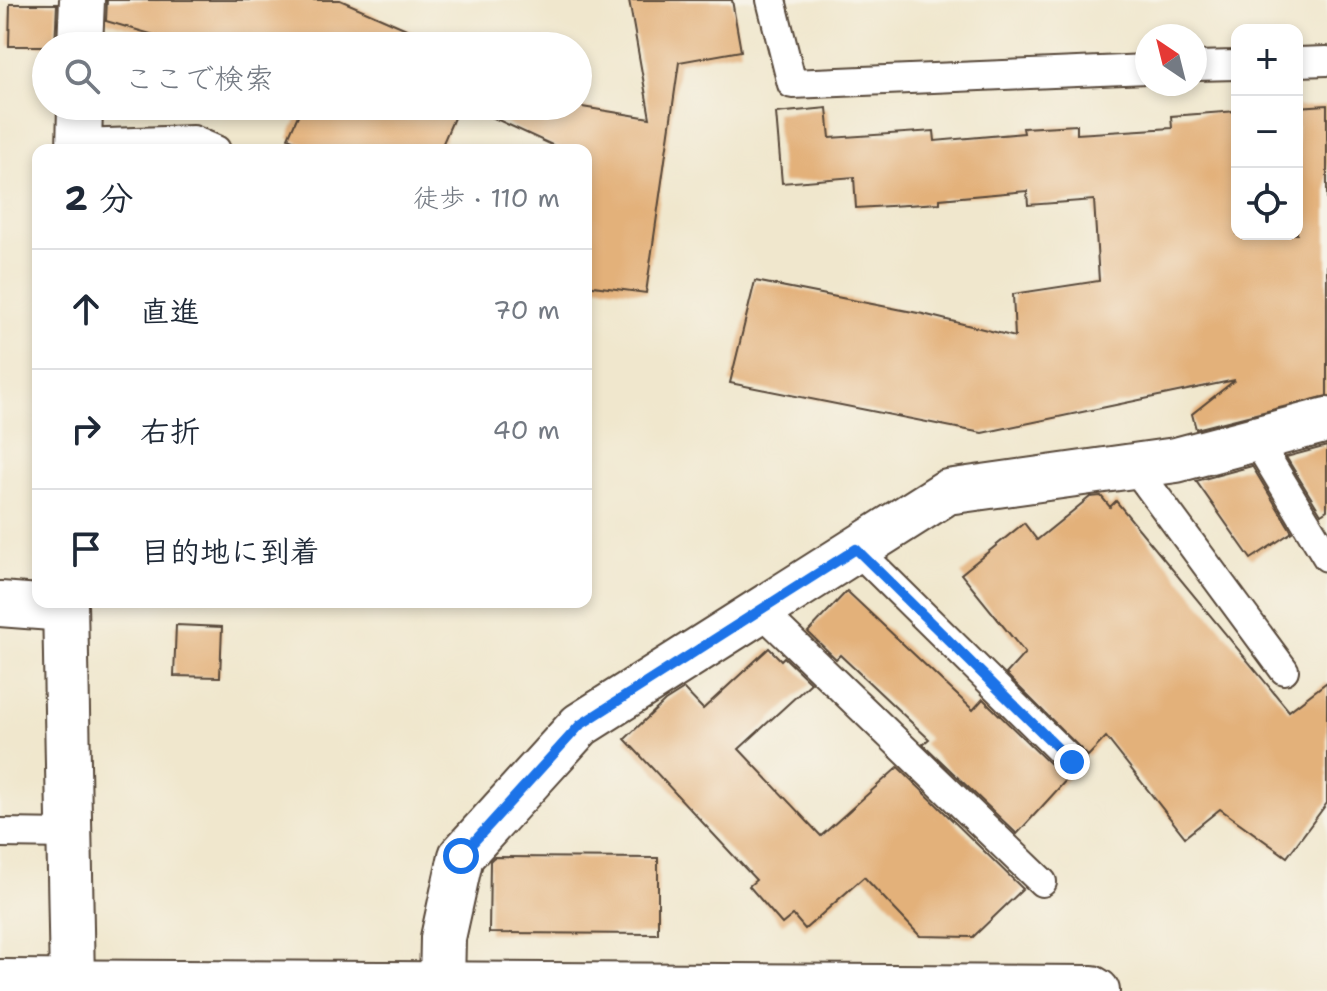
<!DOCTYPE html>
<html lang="ja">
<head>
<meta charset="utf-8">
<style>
  :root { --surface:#fff; --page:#f6f6f7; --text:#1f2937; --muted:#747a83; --line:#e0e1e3 }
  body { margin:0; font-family:"Shantell Sans","Klee One",sans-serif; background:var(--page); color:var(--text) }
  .controls { position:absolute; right:24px; top:24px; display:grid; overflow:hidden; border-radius:16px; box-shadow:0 4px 12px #0003 }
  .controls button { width:72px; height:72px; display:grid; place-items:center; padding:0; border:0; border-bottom:2px solid var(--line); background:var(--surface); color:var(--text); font:40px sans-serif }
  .compass { position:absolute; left:1135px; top:24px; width:72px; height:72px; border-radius:50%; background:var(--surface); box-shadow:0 4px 12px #0003; rotate:325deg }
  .stop { position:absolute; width:24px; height:24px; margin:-18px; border:6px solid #1a73e8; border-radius:50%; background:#fff }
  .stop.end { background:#1a73e8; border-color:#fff; box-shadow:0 2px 8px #0008 }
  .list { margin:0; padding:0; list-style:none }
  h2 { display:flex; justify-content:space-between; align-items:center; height:104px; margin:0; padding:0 32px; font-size:34px }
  h2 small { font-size:26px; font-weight:400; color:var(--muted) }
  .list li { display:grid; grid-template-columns:52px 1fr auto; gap:24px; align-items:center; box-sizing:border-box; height:120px; padding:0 32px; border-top:2px solid var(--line) }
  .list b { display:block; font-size:30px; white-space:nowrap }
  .list em { font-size:26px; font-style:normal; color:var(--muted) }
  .icon { flex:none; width:44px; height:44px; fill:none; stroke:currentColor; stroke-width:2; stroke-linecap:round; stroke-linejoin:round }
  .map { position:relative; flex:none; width:1327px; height:991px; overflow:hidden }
  .search { position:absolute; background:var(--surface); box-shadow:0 4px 12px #0003; left:32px; top:32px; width:560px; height:88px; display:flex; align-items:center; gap:20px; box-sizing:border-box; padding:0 28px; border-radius:44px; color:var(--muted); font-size:30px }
  .panel { position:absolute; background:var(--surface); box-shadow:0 4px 12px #0003; left:32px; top:144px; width:560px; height:464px; border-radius:16px }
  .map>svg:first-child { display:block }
  .building { fill:#e3b17a }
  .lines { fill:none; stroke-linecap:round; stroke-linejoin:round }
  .lane-casing { stroke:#564638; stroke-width:32 }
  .street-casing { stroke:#564638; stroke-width:48 }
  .secondary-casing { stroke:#564638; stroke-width:48 }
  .lane { stroke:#fff; stroke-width:28 }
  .street { stroke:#fff; stroke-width:44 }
  .secondary { stroke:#fff; stroke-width:44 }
  .route { stroke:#1a73e8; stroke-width:10 }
</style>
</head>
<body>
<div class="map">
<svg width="1327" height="991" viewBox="0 0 1327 991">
  <rect width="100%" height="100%" fill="#f7f3e8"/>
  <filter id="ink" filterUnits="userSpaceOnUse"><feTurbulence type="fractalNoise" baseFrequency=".0125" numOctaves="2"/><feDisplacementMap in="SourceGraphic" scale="16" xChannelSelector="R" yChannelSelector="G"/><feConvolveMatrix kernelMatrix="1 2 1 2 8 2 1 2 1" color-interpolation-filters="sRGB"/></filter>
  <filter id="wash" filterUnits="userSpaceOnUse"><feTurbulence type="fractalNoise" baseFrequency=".006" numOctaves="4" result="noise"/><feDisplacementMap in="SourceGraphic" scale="32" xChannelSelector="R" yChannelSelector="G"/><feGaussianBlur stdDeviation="1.8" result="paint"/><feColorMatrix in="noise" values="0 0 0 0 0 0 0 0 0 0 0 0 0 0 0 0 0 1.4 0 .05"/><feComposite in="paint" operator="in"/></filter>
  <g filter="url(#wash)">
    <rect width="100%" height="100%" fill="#f0e7cd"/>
    <g id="blocks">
      <g class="building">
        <path d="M107 0H340L427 38 406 39 423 46H192L106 21Z"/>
        <path d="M629 0H732L741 51 679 62 646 293 586 285V150H563L468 106H576L650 118Z"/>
        <path d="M10 4H57L55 46H9Z"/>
        <path d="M1327 105V396L1196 429 1192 414 1235 380 982 433 730 383 755 281 923 314 1015 337 1013 294 1099 281 1094 200 1028 205 1027 191 940 199V203L856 208 854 177 782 183 776 113 827 108 830 138 934 131 935 141 1024 133 1023 128 1077 125V134L1172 128 1171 116 1237 111V234H1297V107Z"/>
        <path d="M302 106H464L460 115 456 113 440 150H316L288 138Z"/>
        <path d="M1327 446V510L1321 514 1286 457Z"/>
        <path d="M1252 466 1292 532 1251 559 1196 481Z"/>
        <path d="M1101 496 1110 507 1116 501 1289 711 1327 682V803L1287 857 1220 809 1185 837 1106 737 1088 756 1006 674 1025 653 961 574 1024 523 1037 540 1090 497Z"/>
        <path d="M847 591 973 710 983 699 1060 774 1068 778 1017 834 923 744 929 739 840 655 836 659 808 632Z"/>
        <path d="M176 625 222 627 220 677 174 676Z"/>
        <path d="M769 648 781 660 784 657 811 683 739 749 821 836 898 767 1023 889 973 937 920 936 864 877 805 929 793 915 782 924 749 886 756 880 625 739 665 701 684 689 703 709Z"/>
        <path d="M494 857 658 858V934L489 933 490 861Z"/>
      </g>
    </g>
  </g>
  <g filter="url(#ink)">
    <use href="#blocks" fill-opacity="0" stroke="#564638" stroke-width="2"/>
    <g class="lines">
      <g class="lane-casing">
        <g id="lane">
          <path d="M771 0 792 84 1147 69"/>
          <path d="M1297 62 1327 61"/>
          <path d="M1195 66 1237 65"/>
          <path d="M79 144 193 140 216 150"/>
          <path d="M1255 438 1327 557"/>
          <path d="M1133 465 1284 670"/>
          <path d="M856 549 1072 762"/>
          <path d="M760 610 1042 882"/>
          <path d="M0 833 70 834"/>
        </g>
      </g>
      <g class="street-casing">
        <g id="street">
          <path d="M80 46 82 0"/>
          <path d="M79 150 80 106"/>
          <path d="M65 602 72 982"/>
          <path d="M0 604 65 609"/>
          <path d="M442 984 443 938 461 856 580 725 947 492 1176 460 1327 420"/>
        </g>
      </g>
      <g class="secondary-casing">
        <path id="secondary" d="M0 982 1092 988 1097 991"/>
      </g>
      <use href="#lane" class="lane"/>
      <use href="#street" class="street"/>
      <use href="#secondary" class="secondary"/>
    </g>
  </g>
  <g class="lines" filter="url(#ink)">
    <path class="route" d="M461 856 580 725 856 549 1072 762"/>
  </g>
</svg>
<div class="controls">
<button>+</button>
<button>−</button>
<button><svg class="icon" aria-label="locate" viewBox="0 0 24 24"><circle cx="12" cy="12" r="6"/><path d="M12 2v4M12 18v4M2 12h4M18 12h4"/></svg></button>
</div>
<svg class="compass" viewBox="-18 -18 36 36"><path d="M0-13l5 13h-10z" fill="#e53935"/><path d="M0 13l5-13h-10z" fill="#747a83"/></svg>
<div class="stop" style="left:461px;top:856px"></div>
<div class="stop end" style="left:1072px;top:762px"></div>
<div class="search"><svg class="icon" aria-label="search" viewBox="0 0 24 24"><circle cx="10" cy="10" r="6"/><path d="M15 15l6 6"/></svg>ここで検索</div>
<section class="panel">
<h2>2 分<small>徒歩 · 110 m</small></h2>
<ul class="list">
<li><svg class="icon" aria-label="ahead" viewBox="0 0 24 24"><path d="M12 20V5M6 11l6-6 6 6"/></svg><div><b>直進</b></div><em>70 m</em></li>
<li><svg class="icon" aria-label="right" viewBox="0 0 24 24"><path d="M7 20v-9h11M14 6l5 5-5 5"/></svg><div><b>右折</b></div><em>40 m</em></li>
<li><svg class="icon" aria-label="arrive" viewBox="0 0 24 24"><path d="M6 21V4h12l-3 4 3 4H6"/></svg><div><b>目的地に到着</b></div></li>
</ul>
</section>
</div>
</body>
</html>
